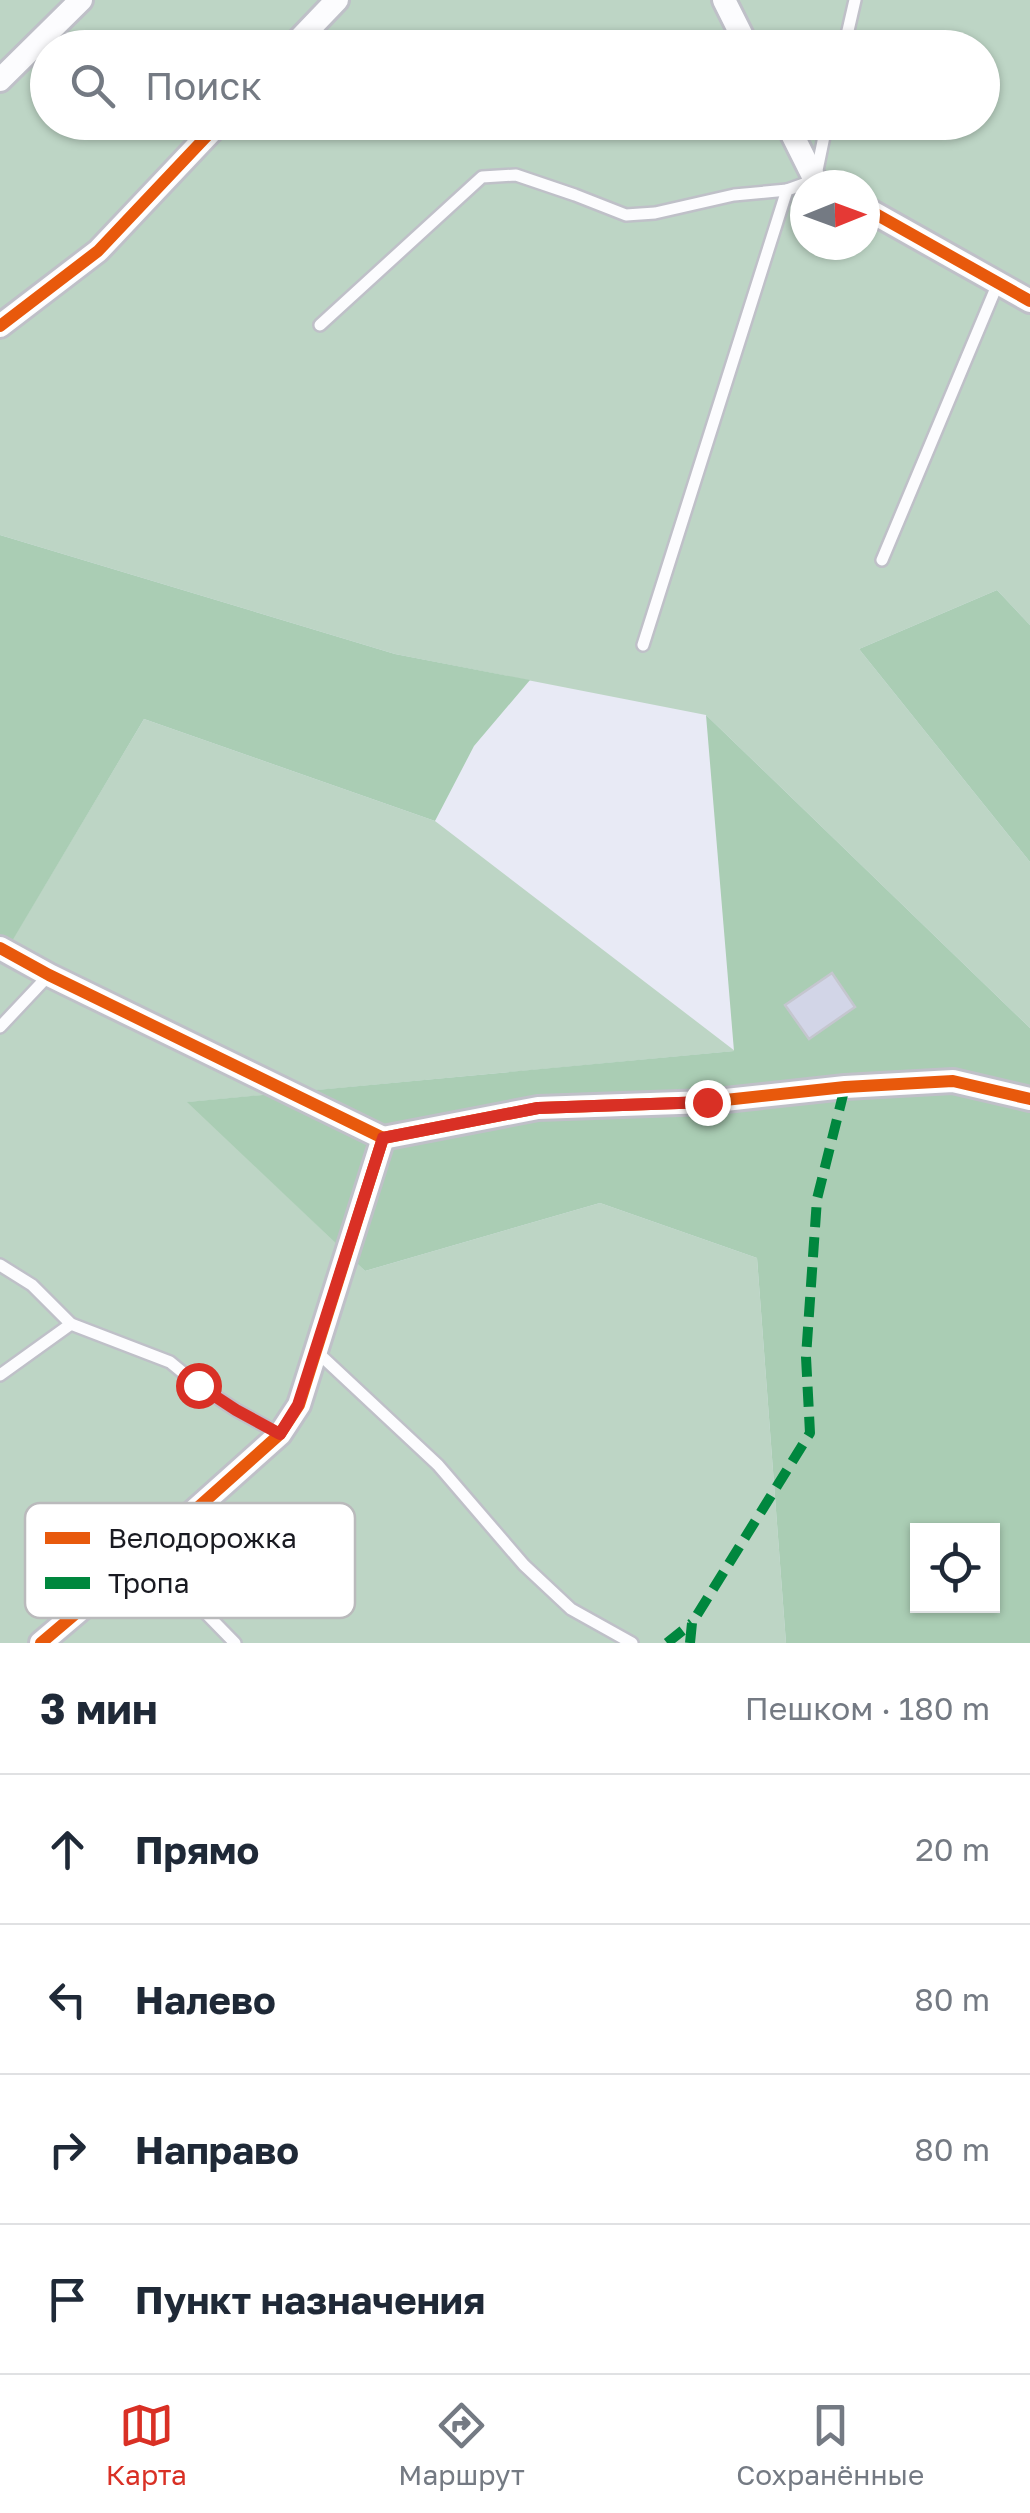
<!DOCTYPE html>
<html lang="ru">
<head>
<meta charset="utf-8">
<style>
  :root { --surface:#fff; --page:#f6f6f7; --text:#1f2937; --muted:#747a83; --line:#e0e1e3; --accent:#d93025 }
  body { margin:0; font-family:"Golos Text",sans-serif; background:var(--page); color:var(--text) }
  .controls { position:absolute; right:30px; bottom:30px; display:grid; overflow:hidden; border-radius:0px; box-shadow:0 2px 8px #0004 }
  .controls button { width:90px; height:90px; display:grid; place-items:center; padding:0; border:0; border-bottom:2px solid var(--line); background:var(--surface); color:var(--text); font:50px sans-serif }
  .compass { position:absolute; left:790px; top:170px; width:90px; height:90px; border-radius:50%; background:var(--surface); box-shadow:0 2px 8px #0004; rotate:89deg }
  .stop { position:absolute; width:30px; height:30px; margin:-22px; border:8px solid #d93025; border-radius:50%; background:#fff }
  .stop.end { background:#d93025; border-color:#fff; box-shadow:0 2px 10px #0008 }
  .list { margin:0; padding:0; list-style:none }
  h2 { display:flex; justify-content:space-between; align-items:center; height:130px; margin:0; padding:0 40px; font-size:42px }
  h2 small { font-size:32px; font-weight:400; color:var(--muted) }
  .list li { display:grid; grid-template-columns:65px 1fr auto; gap:30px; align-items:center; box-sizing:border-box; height:150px; padding:0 40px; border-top:2px solid var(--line) }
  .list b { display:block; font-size:38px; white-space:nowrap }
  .list em { font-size:32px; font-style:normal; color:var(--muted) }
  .icon { flex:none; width:55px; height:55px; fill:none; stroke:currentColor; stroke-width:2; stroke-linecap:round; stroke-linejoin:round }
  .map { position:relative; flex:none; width:1030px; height:1643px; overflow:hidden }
  .search { position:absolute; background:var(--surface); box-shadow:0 2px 8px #0004; left:30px; right:30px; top:30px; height:110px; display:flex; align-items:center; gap:25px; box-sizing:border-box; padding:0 35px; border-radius:55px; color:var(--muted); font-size:38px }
  .sheet { height:730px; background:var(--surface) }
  nav { display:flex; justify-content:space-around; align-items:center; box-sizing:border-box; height:140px; border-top:2px solid var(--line); background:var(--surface); font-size:28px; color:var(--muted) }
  nav a { display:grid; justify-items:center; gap:5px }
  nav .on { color:var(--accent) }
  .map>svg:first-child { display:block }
  .green { fill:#bdd5c5; fill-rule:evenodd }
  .forest { fill:#aacdb4; fill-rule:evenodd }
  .building { fill:#d2d5e7; stroke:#c4c6ce; stroke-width:2.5 }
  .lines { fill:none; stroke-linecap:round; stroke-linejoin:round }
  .service-casing { stroke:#bfc0c8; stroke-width:16 }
  .minor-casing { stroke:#bfc0c8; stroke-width:28 }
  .service { stroke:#fcfcfe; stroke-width:11 }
  .minor { stroke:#fcfcfe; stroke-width:22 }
  .quiet { stroke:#00873e; stroke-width:10; stroke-dasharray:20 10; stroke-linecap:butt }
  .cycleway-casing { stroke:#fff; stroke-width:19 }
  .cycleway { stroke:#e8590c; stroke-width:12 }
  .route { stroke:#d93025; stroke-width:12 }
  .key { fill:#fff; stroke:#bababc; stroke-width:2.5 }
  .key-label { font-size:28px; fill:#191a21 }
</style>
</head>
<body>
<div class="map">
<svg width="1030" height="1643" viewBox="0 0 1030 1643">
  <rect width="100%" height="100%" fill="#e8eaf5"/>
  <g class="green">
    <path d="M0 0H1030V625L997 590 859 649 1030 862V1028L706 715 395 654 0 535ZM48 48H982V122H48ZM805 185H865V245H805Z"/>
    <path d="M144 719 435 821 735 1051 189 1102 365 1271 600 1203 757 1258 786 1643H0V950L5 952Z"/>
  </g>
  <g class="forest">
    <path d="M0 535 395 654 530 680 474 746 435 821 144 719 5 953 0 949Z"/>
    <path d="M997 590 1030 625V862L859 649Z"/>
    <path d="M706 715 1030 1028V1643H786L757 1258 600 1203 365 1271 187 1102 734 1051ZM918 1530H992V1606H918Z"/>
  </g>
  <path class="building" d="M832 973 855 1007 809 1039 785 1005Z"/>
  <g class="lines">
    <g class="service-casing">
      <g id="service">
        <path d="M844 48 855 0"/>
        <path d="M320 325 482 177 516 175 575 195 626 215 655 213 734 195 787 190"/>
        <path d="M882 560 998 283"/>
        <path d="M643 645 787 190 815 180 827 122"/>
        <path d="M0 1027 49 975"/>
        <path d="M0 1265 32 1285 71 1324 170 1362 198 1385 236 1410 280 1434"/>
        <path d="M315 1350 438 1465 524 1565 571 1609 632 1643"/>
        <path d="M0 1375 71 1324"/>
        <path d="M147 1553 235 1643"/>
      </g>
    </g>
    <g class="minor-casing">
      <g id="minor">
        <path d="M724 0 748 48"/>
        <path d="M291 48 337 0"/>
        <path d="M0 80 81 0"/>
        <path d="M786 122 815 180 823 185"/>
        <path d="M865 208 1030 301"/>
        <path d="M0 326 98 251 220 122"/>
        <path d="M0 948 49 975 383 1138"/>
        <path d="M41 1643 147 1553 280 1434 299 1405 383 1138 538 1108 707 1102 845 1087 953 1081 1030 1099"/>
      </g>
    </g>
    <use href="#service" class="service"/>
    <use href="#minor" class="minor"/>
    <g class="quiet">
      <path d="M667 1643 692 1623"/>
      <path d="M690 1643 692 1623 810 1433 806 1357 817 1199 845 1087"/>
    </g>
    <g class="cycleway-casing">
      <g id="cycleway">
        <path d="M865 208 1030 301"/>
        <path d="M0 326 98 251 220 122"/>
        <path d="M0 948 49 975 383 1138"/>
        <path d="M41 1643 147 1553 280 1434 299 1405 383 1138 538 1108 707 1102 845 1087 953 1081 1030 1099"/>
      </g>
    </g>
    <use href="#cycleway" class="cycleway"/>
  </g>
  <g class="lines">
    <path class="route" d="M198 1385 236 1410 280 1434 298 1405 383 1138 538 1108 707 1102"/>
  </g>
  <rect x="25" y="1503" width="330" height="115" rx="15" class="key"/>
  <rect x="45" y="1532" width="45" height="12" fill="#e8590c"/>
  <rect x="45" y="1577" width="45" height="12" fill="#00873e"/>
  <g class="key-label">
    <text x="108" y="1548">Велодорожка</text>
    <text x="108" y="1593">Тропа</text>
  </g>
</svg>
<div class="controls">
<button><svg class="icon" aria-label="locate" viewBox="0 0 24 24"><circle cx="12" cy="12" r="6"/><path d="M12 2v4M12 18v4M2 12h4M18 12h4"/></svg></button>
</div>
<svg class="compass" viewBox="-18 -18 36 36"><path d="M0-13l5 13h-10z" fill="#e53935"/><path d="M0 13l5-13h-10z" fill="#747a83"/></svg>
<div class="stop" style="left:198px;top:1385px"></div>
<div class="stop end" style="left:707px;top:1102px"></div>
<div class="search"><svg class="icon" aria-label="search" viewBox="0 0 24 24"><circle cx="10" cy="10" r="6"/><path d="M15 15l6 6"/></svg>Поиск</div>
</div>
<section class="sheet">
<h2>3 мин<small>Пешком · 180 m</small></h2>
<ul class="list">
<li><svg class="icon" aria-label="ahead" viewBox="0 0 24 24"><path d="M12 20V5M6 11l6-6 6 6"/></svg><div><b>Прямо</b></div><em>20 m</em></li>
<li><svg class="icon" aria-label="left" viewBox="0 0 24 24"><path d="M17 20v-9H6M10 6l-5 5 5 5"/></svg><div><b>Налево</b></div><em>80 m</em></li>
<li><svg class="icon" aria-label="right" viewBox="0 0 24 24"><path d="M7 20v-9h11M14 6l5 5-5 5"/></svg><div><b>Направо</b></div><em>80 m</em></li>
<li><svg class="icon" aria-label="arrive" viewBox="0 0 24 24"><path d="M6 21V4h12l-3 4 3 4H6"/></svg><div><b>Пункт назначения</b></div></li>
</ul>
</section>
<nav>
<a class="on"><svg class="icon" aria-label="map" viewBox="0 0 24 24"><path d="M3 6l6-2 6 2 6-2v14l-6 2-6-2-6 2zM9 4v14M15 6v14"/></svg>Карта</a>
<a><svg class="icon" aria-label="directions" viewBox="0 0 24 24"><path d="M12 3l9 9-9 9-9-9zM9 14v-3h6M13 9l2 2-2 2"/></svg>Маршрут</a>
<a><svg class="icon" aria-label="saved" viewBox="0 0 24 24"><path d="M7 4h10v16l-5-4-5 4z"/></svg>Сохранённые</a>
</nav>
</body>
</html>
